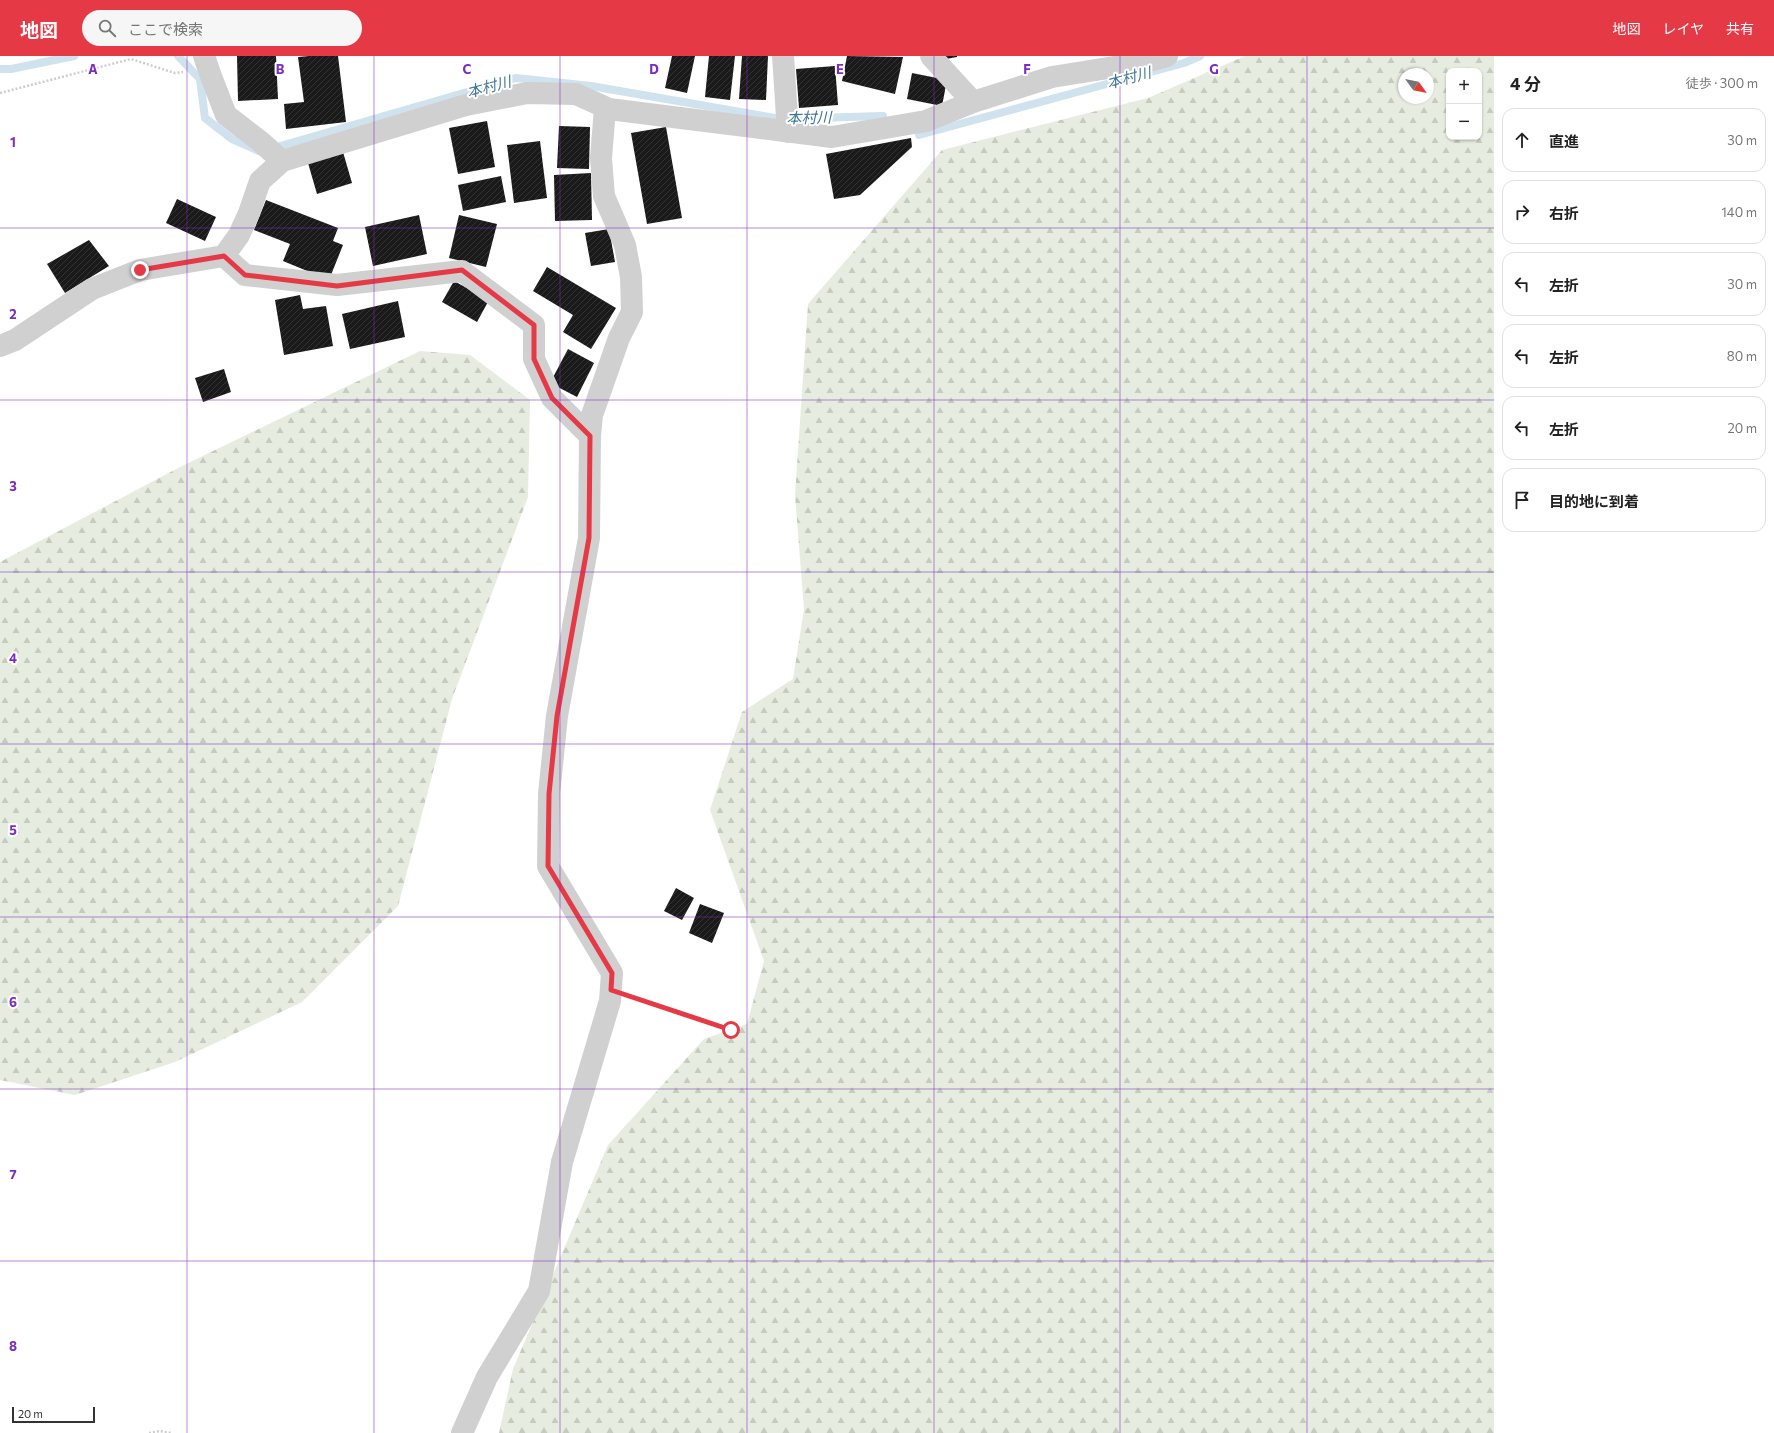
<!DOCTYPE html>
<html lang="ja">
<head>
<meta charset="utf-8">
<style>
  :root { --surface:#fff; --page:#f6f6f6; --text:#222; --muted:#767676; --line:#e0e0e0; --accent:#e63946 }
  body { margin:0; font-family:Commissioner,"Noto Sans JP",sans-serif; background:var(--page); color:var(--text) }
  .controls { position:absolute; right:12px; top:12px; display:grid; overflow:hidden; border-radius:8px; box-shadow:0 1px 3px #0004 }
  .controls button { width:36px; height:36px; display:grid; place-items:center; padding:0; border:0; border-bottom:1px solid var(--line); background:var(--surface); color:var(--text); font:20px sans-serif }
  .compass { position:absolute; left:1398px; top:12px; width:36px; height:36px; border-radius:50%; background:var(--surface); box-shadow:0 1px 3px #0004; rotate:123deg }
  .scale { position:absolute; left:12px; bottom:10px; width:83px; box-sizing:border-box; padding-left:4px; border:2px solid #333; border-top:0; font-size:11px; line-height:14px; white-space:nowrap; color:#333; -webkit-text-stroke:3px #fff; paint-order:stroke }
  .stop { position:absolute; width:12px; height:12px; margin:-9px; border:3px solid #e63946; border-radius:50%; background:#fff }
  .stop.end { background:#e63946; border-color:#fff; box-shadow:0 1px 4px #0008 }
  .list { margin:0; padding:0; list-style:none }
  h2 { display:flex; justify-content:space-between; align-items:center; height:52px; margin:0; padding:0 16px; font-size:17px }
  h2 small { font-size:13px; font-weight:400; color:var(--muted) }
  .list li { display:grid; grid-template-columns:26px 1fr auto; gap:12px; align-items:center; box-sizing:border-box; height:64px; margin:0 8px 8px; padding:0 8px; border:1px solid var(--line); border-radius:12px }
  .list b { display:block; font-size:15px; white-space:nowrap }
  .list em { font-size:13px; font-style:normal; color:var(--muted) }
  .icon { flex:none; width:22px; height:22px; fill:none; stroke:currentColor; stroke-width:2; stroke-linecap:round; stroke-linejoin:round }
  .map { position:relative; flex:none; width:1494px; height:1377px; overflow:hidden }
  header { display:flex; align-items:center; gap:24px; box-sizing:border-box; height:56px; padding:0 20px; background:var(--accent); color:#fff }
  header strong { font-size:19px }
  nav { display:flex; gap:22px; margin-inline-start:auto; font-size:14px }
  .search { width:280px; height:36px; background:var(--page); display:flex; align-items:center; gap:10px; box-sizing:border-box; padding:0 14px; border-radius:22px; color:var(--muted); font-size:15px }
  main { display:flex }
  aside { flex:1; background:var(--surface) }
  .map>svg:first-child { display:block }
  .forest { fill:url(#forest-firs); fill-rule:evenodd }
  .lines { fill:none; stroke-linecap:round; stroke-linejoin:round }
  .stream { stroke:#cfe2ee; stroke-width:8 }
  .building { fill:url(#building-hatch) }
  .path { stroke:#cdcdcd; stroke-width:2.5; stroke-dasharray:2 2; stroke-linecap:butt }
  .street { stroke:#d0d0d0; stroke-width:22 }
  .route { stroke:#e63946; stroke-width:5 }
  .grid { fill:none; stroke:#7b2cbf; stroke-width:1; stroke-opacity:0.55 }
  .labels { text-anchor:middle; stroke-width:4; stroke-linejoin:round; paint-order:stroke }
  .water-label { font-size:15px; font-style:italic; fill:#3f7597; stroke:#fff }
  .grid-label { font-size:13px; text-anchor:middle; font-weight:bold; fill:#7b2cbf; stroke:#fff; stroke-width:4; stroke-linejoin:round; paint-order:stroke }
</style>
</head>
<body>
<header>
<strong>地図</strong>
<div class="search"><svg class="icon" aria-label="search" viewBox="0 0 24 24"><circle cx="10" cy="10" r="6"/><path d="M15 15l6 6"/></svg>ここで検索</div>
<nav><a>地図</a><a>レイヤ</a><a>共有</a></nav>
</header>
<main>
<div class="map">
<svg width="1494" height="1377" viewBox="0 0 1494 1377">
  <defs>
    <pattern id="forest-firs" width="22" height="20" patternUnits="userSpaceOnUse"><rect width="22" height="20" fill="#e6ecdf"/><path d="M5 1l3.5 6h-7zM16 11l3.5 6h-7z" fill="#c6cbc0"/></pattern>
    <pattern id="building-hatch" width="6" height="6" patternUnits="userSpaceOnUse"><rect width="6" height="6" fill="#1a1a1a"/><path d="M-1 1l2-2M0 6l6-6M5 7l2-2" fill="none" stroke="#333"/></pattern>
  </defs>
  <rect width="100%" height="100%" fill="#fff"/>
  <g class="forest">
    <path d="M1245 0H1494V1377H499L513 1313 608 1089 704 983 747 968 764 905 710 754 742 656 793 623 804 553 795 439 808 248 942 94 1148 42ZM1449 15H1479V81H1449ZM1404 18H1428V42H1404Z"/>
    <path d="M420 295 470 299 530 344 528 441 452 643 398 850 302 946 175 1006 75 1039 0 1024V506L180 411Z"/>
  </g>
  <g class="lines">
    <g class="stream">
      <path d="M178 0 200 23 205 62 232 83 259 95"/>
      <path d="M0 13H11L74 0"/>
      <path d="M919 79 1184 7 1200 0"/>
      <path d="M270 93 516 22 591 30 781 63 883 60"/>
    </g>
  </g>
  <g class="building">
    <path d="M237 0H276L278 43 238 45Z"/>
    <path d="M309 0H338L346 66 286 73 284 48 304 46 298 1Z"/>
    <path d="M672 0H695L687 37 665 32Z"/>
    <path d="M709 0H735L730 44 705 41Z"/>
    <path d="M742 0H768L766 44 739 43Z"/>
    <path d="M847 0 903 1 895 38 842 25Z"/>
    <path d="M946 0H957V1L946 3Z"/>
    <path d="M835 10 838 49 799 52 796 13Z"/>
    <path d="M912 17 947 24 942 50 907 43Z"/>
    <path d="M487 65 495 111 458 118 449 72Z"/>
    <path d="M559 70 590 71 589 113 557 112Z"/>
    <path d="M666 71 682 162 647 168 631 77Z"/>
    <path d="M911 82 912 91 860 139 834 143 826 98Z"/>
    <path d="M540 85 547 142 514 147 507 89Z"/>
    <path d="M343 96 352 127 317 138 308 107Z"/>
    <path d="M591 117 592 164 555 165 554 119Z"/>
    <path d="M501 120 506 146 463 155 458 129Z"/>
    <path d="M177 143 216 161 205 185 166 167Z"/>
    <path d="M266 144 338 172 333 185 343 189 329 224 283 205 290 188 254 174Z"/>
    <path d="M419 159 427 198 373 210 365 171Z"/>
    <path d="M459 159 497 168 486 211 449 202Z"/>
    <path d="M609 173 615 206 591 210 585 177Z"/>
    <path d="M89 184 109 210 65 237 47 208Z"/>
    <path d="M547 211 616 252 591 293 563 276 573 259 533 235Z"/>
    <path d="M454 225 489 244 477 266 442 246Z"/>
    <path d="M300 239 303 253 326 250 333 290 284 299 275 244Z"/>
    <path d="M398 245 405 281 350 293 342 258Z"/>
    <path d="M568 293 594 307 577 341 550 327Z"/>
    <path d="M224 313 231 336 203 346 195 322Z"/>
    <path d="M676 832 694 842 682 864 664 855Z"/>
    <path d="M700 848 724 857 712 887 689 877Z"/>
  </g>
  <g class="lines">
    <g class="path">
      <path d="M0 37 131 3 175 17 183 16"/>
      <path d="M635 942 731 974"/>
      <path d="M149 1377 160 1375 171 1377"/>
    </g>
    <g class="street">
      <path d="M204 0 212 23 226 59 261 86 282 105"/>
      <path d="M783 0 788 76"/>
      <path d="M931 0 973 46"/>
      <path d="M224 200 245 219 337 229 462 215 534 269V303L552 342 590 380 589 482 557 660 549 738 548 810 612 917 610 945 562 1106 539 1235 487 1321 462 1377"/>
      <path d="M0 290 15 284 92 233 140 214 224 200 239 179 249 157 260 125 282 105 466 49 527 37 576 38 609 53 832 81 926 65 973 46 1052 21 1146 6 1167 0"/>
      <path d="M590 380 592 359 619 282 632 256 631 221 625 189 604 140 601 102 605 52"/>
    </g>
  </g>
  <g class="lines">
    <path class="route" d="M140 214 224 200 245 219 337 230 462 214 534 269V303L552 342 590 380 589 482 557 660 549 738 548 810 612 917 611 934 731 974"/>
  </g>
  <path class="grid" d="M187 0V1377M374 0V1377M560 0V1377M747 0V1377M934 0V1377M1120 0V1377M1307 0V1377M0 172H1494M0 344H1494M0 516H1494M0 688H1494M0 861H1494M0 1033H1494M0 1205H1494"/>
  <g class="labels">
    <g class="water-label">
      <text transform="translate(1129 22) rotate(-15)" y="5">本村川</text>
      <text transform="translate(489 31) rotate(-15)" y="5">本村川</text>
      <text transform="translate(809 62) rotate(-1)" y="5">本村川</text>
    </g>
  </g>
  <g class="grid-label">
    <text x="93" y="18">A</text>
    <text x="280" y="18">B</text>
    <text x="467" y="18">C</text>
    <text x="654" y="18">D</text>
    <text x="840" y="18">E</text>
    <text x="1027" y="18">F</text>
    <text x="1214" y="18">G</text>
    <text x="13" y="91">1</text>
    <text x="13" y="263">2</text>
    <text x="13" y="435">3</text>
    <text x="13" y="607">4</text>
    <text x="13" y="779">5</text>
    <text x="13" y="951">6</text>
    <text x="13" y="1123">7</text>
    <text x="13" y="1295">8</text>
  </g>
</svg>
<div class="controls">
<button>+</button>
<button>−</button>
</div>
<svg class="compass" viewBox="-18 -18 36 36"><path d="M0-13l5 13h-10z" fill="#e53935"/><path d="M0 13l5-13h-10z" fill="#767676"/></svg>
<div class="scale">20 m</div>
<div class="stop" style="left:731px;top:974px"></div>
<div class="stop end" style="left:140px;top:214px"></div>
</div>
<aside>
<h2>4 分<small>徒歩 · 300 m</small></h2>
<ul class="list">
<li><svg class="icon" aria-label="ahead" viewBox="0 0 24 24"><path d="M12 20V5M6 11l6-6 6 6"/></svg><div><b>直進</b></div><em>30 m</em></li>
<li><svg class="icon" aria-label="right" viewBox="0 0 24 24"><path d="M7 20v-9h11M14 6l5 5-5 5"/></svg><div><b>右折</b></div><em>140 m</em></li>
<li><svg class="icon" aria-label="left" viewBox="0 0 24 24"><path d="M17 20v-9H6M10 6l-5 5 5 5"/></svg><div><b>左折</b></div><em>30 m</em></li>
<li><svg class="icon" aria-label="left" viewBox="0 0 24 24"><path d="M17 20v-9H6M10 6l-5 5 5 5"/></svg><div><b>左折</b></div><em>80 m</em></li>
<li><svg class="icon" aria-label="left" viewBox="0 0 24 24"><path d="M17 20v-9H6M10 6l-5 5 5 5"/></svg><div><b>左折</b></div><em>20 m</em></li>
<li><svg class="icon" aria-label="arrive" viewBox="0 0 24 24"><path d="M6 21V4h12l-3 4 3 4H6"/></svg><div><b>目的地に到着</b></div></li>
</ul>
</aside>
</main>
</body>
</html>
